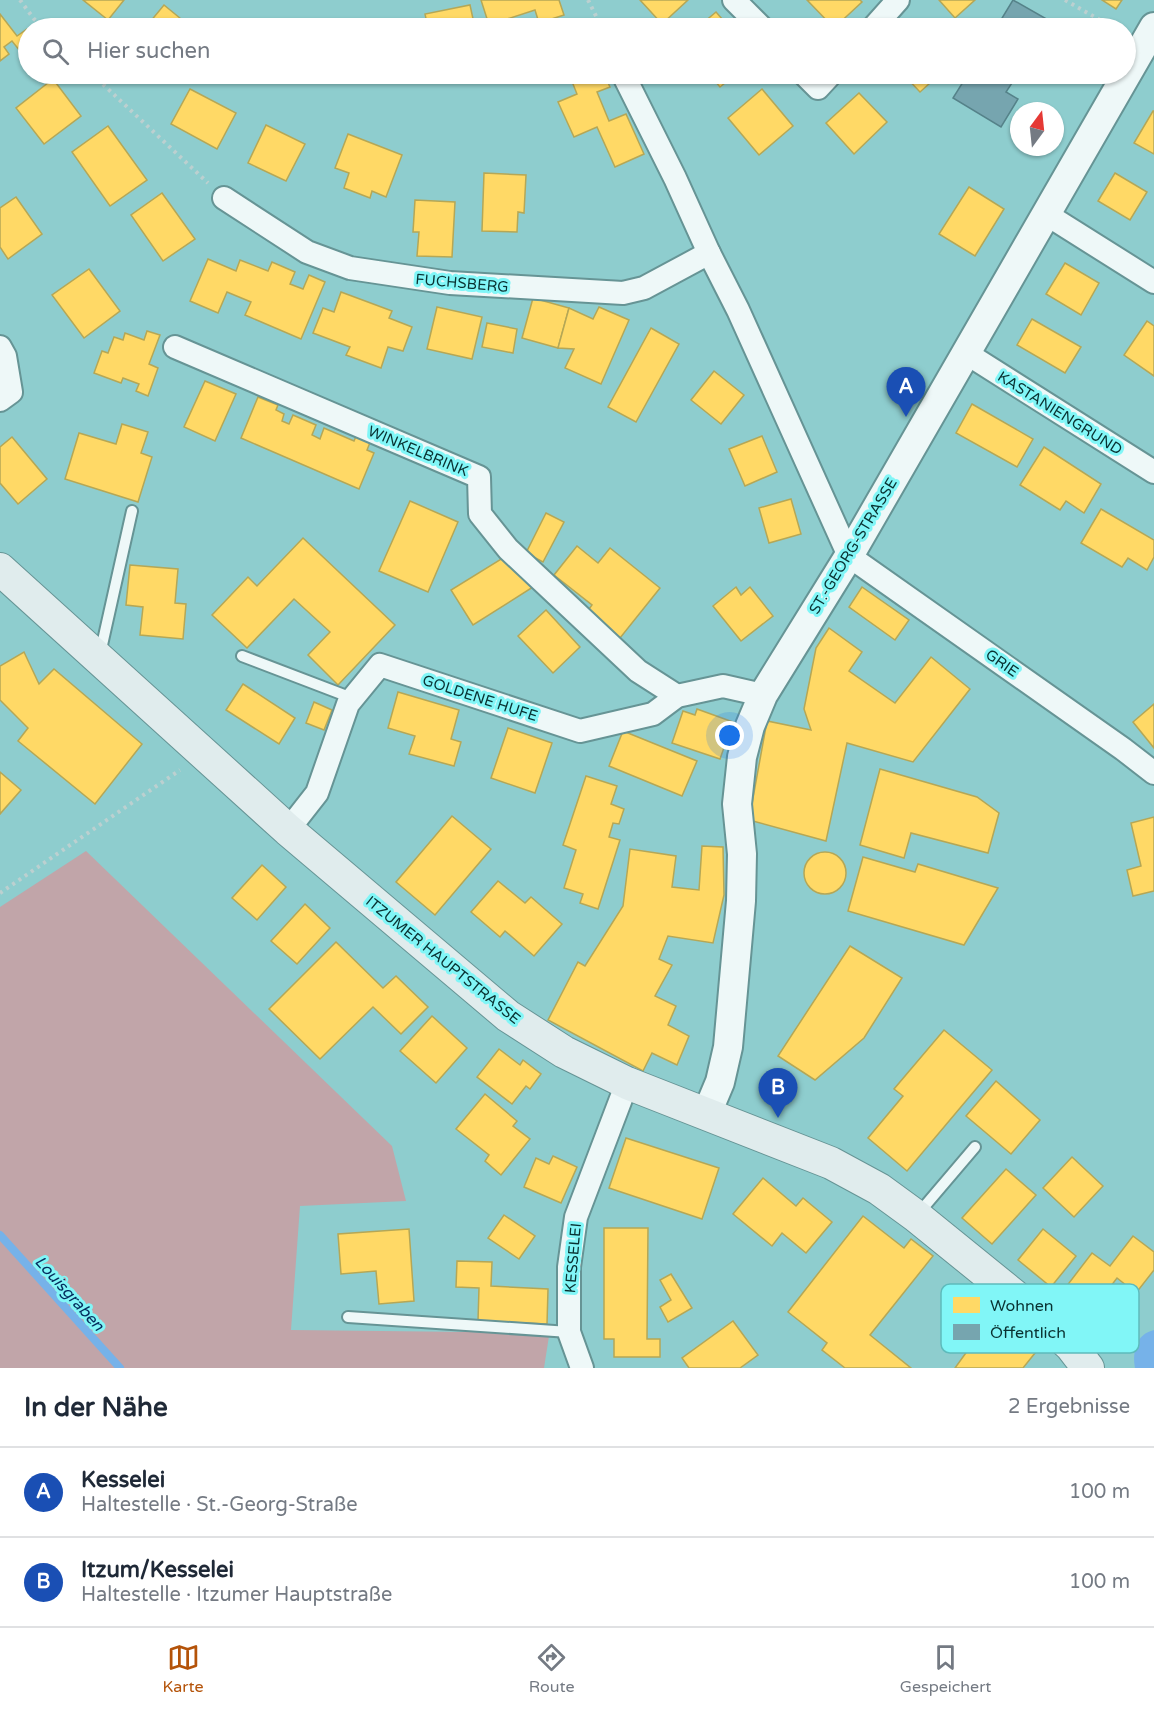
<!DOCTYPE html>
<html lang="de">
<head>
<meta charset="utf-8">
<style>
  :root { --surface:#fff; --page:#f2f2f3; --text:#1f2937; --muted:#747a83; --line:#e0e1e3; --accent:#b45309 }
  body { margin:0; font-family:"Varela Round",sans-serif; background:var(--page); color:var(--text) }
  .compass { position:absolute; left:1010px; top:102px; width:54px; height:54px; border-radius:50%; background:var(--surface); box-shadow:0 2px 4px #0004; rotate:15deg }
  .you { position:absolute; left:730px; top:736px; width:21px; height:21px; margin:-15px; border:4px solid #fff; border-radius:50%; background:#1a73e8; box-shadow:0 0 0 9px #1a73e833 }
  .badge { display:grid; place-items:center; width:39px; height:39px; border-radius:50%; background:var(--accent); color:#fff; font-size:20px; font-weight:700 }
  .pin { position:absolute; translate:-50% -50px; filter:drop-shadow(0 2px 3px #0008) }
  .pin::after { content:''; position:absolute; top:32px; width:21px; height:18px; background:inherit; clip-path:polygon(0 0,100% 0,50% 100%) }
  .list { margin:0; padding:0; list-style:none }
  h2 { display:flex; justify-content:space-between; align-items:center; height:78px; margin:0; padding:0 24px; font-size:26px }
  h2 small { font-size:20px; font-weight:400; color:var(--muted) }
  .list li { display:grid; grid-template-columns:39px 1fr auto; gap:18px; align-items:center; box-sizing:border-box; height:90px; padding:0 24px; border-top:2px solid var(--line) }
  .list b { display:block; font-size:22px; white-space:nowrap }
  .list p { margin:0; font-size:20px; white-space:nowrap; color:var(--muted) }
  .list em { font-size:20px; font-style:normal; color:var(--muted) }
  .icon { flex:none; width:33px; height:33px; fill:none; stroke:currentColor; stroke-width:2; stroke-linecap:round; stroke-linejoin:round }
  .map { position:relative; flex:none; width:1154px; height:1368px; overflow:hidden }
  .search { position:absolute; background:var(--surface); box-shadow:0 2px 4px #0004; left:18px; right:18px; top:18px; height:66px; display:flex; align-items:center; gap:15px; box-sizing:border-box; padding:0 21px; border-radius:33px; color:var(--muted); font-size:22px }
  .sheet { height:258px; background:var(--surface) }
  nav { display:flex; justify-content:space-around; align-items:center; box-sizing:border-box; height:84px; border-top:2px solid var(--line); background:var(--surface); font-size:16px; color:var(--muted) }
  nav a { display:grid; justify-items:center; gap:3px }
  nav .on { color:var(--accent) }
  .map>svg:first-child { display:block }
  .green { fill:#c1a5a9 }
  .water { fill:#76b2e9 }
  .homes { fill:#ffd966; stroke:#b5a756; stroke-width:1.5 }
  .public { fill:#76a5af; stroke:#558289; stroke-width:1.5 }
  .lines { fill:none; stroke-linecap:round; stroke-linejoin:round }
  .stream { stroke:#76b2e9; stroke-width:8 }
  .service-casing { stroke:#669495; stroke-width:14 }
  .minor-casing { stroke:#669495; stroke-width:26 }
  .tertiary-casing { stroke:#669495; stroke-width:32 }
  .secondary-casing { stroke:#669495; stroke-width:34 }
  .path { stroke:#bcd0d0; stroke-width:4; stroke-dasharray:3 4.5; stroke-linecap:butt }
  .service { stroke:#eef8f8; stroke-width:10 }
  .minor { stroke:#eef8f8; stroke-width:22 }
  .tertiary { stroke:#eef8f8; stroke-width:28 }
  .secondary { stroke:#e0eced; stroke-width:32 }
  .labels { text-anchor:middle; stroke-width:6; stroke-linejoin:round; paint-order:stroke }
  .street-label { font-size:15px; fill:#093131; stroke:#81f6f7 }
  .water-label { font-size:16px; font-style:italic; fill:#042c5c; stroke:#81f6f7 }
  .key { fill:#81f6f7; stroke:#5dbbbc; stroke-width:1.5 }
  .key-label { font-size:16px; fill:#093131 }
</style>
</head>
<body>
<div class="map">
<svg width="1154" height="1368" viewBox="0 0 1154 1368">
  <rect width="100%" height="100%" fill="#8ecdce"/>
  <path class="green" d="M86 851 392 1146 406 1201 300 1206 291 1330 470 1332 549 1336 544 1368H0V907Z"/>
  <path class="water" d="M1154 1330V1368H1135C1132 1352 1136 1334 1154 1330Z"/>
  <g class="homes">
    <path d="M83 0H124L108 20Z"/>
    <path d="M481 0H559L564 15 539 23 535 10 489 25Z"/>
    <path d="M640 0H688L662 24Z"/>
    <path d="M807 0H860L862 2 834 28Z"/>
    <path d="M939 0H975L955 18Z"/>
    <path d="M1102 0H1122L1116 9Z"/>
    <path d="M164 5 192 28H145Z"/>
    <path d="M470 5 475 28H428L425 14Z"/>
    <path d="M716 12 730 28H697Z"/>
    <path d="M0 14 17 36 27 29 28 31V52L24 56 12 41 4 47 9 54 0 61Z"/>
    <path d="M244 20 283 25 282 28H243Z"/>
    <path d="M399 22V28H320Z"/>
    <path d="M569 74H604L610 87 597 92 609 121 626 114 644 154 615 167 597 127 574 137 558 102 577 94Z"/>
    <path d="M709 74H736L720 87Z"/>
    <path d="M903 74H940L920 92Z"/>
    <path d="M53 79 81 116 44 144 16 108Z"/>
    <path d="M190 89 236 113 217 149 171 124Z"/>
    <path d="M762 89 793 126 759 155 728 118Z"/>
    <path d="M859 93 887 122 854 154 826 123Z"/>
    <path d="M1153 111H1154V154L1134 143Z"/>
    <path d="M266 125 305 144 286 181 248 163Z"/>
    <path d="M108 126 147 180 110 206 72 152Z"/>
    <path d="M348 134 402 155 386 197 372 191 370 198 344 188 349 173 335 168Z"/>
    <path d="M484 173 526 175 524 213 518 212 517 232 482 231Z"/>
    <path d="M1115 173 1147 192 1130 220 1098 201Z"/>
    <path d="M969 187 1004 209 975 256 939 234Z"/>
    <path d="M162 193 195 239 163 261 131 215Z"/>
    <path d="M16 197 42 234 8 259 0 247V208Z"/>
    <path d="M415 200 455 202 452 257 417 256 419 232H413Z"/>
    <path d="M208 259 236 271 240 260 268 271 272 262 295 272 290 284 303 289 309 275 325 282 301 339 245 315 251 302 227 292 218 313 190 301Z"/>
    <path d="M1065 263 1099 283 1081 315 1046 294Z"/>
    <path d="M89 269 120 311 84 338 52 295Z"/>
    <path d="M341 292 392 311 389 318 412 327 403 351 388 347 381 368 346 355 350 347 313 333 323 308 334 312Z"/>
    <path d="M533 298 569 308 558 348 522 338Z"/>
    <path d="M437 307 482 317 472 359 427 349Z"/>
    <path d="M599 307 629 320 601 384 565 368 574 349 558 348 569 308 593 319Z"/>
    <path d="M1032 319 1081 347 1065 373 1017 345Z"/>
    <path d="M1147 321 1154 326V376L1124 355Z"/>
    <path d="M487 323 517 329 513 353 482 347Z"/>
    <path d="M651 328 679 344 636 422 608 407Z"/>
    <path d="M147 331 160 335 149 364 158 368 148 396 136 391 139 384 123 378 121 383 94 373 102 351 108 353 114 337 123 340 125 333 144 340Z"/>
    <path d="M714 371 744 395 721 424 691 400Z"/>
    <path d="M205 381 236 394 215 441 184 427Z"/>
    <path d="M258 397 278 405 276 410 284 414 282 421 289 424 293 415 316 425 312 435 320 439 324 428 354 441 357 434 371 440 367 450 374 453 359 489 241 438Z"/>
    <path d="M972 404 1033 439 1017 467 956 433Z"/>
    <path d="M122 424 148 432 141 453 152 457 138 502 65 479 79 433 116 444Z"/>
    <path d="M762 436 777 472 745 486 729 449Z"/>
    <path d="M12 437 47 479 18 504 0 483V447Z"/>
    <path d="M1044 447 1101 484 1084 513 1066 501 1060 510 1020 485Z"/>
    <path d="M791 499 801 534 769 543 759 508Z"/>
    <path d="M410 501 458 522 428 592 379 571Z"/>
    <path d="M1101 509 1154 540V557L1147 570 1128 558 1122 567 1081 543Z"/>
    <path d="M546 513 564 522 543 562 526 553Z"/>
    <path d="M303 538 395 625 338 685 308 655 330 632 294 599 247 648 212 615 248 577 257 586Z"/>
    <path d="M577 546 598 563 610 548 660 588 620 638 587 612 592 605 554 575Z"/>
    <path d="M511 553 533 587 473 625 451 590Z"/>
    <path d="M130 565 178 569 175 603 186 604 183 639 140 635 143 607 126 605Z"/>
    <path d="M736 587 741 595 750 587 773 616 741 641 713 606Z"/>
    <path d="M862 587 909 620 895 640 849 607Z"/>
    <path d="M546 610 580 647 553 673 518 636Z"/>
    <path d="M829 628 862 652 849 671 895 703 931 657 970 689 913 762 847 743 826 841 749 820 767 721 811 730 804 709 816 648Z"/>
    <path d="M24 652 39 684 54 669 142 744 95 804 18 741 28 728 0 700V666Z"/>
    <path d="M243 684 295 718 279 744 226 710Z"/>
    <path d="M398 692 459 710 451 739 461 742 454 766 409 754 415 736 388 728Z"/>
    <path d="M314 702 332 710 324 730 306 723Z"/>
    <path d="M1154 704V748L1133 722Z"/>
    <path d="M697 709 733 722 720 759 672 743 683 711 695 715Z"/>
    <path d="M508 728 552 743 535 793 491 778Z"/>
    <path d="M623 731 697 761 682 796 609 766Z"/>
    <path d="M880 769 977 797 999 813 988 853 911 833 904 858 860 845Z"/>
    <path d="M0 772 21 790 0 814Z"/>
    <path d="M586 776 617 786 611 804 624 809 619 824 613 823 609 837 620 840 598 909 580 903 583 894 564 888 576 850 563 845Z"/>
    <path d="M452 816 491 849 435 915 396 882Z"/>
    <path d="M1154 817V891L1133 896 1127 870 1141 866 1131 823Z"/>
    <path d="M702 846 723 847 724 895 713 943 668 936 659 959 672 965 655 996 676 1006 668 1025 689 1036 677 1065 652 1053 643 1071 548 1020 578 962 585 966 623 906 630 849 676 856 672 887 699 890Z"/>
    <circle cx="825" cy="873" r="21"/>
    <path d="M863 857 915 872 918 864 998 888 964 945 848 911Z"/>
    <path d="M262 865 286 887 257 920 232 898Z"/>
    <path d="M498 881 525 903 531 897 562 924 534 956 505 931 500 937 471 912Z"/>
    <path d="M305 904 330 928 297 964 271 941Z"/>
    <path d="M336 942 383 988 396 976 428 1007 401 1034 373 1007 320 1059 269 1009Z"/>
    <path d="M850 946 902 978 864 1038 815 1080 778 1056Z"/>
    <path d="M432 1016 467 1048 436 1083 400 1051Z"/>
    <path d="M944 1030 992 1070 907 1171 868 1138 903 1096 894 1089Z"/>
    <path d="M499 1049 520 1065 523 1060 541 1074 530 1089 526 1086 512 1104 477 1077Z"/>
    <path d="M996 1081 1040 1120 1011 1154 966 1116Z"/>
    <path d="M485 1094 517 1121 513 1126 530 1139 501 1175 485 1161 489 1155 456 1129Z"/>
    <path d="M626 1138 719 1168 702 1219 609 1188Z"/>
    <path d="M553 1156 577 1167 561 1203 524 1187 536 1158 549 1164Z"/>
    <path d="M1072 1157 1103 1186 1074 1217 1043 1188Z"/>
    <path d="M1006 1169 1036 1195 992 1244 962 1218Z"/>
    <path d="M763 1178 796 1206 803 1198 832 1222 806 1253 782 1233 772 1246 733 1214Z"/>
    <path d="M504 1215 535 1236 519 1259 488 1238Z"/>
    <path d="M863 1216 904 1248 911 1239 933 1256 870 1335 911 1368H845L822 1350 827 1343 788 1312Z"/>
    <path d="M604 1228H648L647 1339H660V1357H614V1339H604Z"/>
    <path d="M409 1229 414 1301 379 1304 376 1271 341 1274 338 1234Z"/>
    <path d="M1043 1229 1076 1256 1051 1287 1018 1260Z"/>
    <path d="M1133 1236 1154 1252V1270L1136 1293 1117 1278 1084 1321 1056 1300 1092 1253 1110 1266Z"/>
    <path d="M457 1261 492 1262 491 1286 548 1289 547 1324 478 1321 479 1288 456 1287Z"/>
    <path d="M671 1274 692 1308 668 1322 660 1307 671 1300 660 1280Z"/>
    <path d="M991 1318 1035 1353 1023 1368H955L968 1350 962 1344 971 1332 977 1336Z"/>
    <path d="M733 1321 758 1355 740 1368H689L682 1358Z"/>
  </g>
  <g class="public">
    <path d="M1013 0 1050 21 1045 28H996Z"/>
    <path d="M968 74H1018L1006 92 1018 99 1001 127 953 98Z"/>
  </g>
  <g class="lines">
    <path class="stream" d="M0 1235 120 1368"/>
    <g class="service-casing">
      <g id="service">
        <path d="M100 654 132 511"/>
        <path d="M242 656 352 698"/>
        <path d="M918 1214 975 1147"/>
        <path d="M348 1317 569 1332"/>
      </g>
    </g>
    <g class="minor-casing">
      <g id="minor">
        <path d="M734 0 762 28"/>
        <path d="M873 28 898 0"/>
        <path d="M804 74 818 88 831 74"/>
        <path d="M625 78 675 178 709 253"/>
        <path d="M224 198 307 252 350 268 450 283 623 293 644 288 709 253 738 310 849 556 1123 749 1154 773"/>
        <path d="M1046 214 1154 282"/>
        <path d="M0 347 5 356 11 392 0 400"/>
        <path d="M175 347 479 477 480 514 508 549 638 671 677 696"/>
        <path d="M966 353 1154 472"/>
        <path d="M288 830 317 793 348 704 380 665 580 731 653 714 677 696 723 686 763 695"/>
        <path d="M582 1368 569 1332V1267L576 1217 627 1083"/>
      </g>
    </g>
    <g class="tertiary-casing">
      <path id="tertiary" d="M707 1113 720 1082 728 1047 741 901 742 854 737 804 742 757 750 726 763 695 849 556 1154 27"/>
    </g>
    <g class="secondary-casing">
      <path id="secondary" d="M0 569 288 830 508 1016 564 1052 627 1083 831 1163 879 1189 916 1216 1032 1310 1071 1346 1088 1368"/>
    </g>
    <g class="path">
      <path d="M20 0 34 19 44 28"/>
      <path d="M588 0 602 28"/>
      <path d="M1065 0 1114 28"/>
      <path d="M92 74 208 183"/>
      <path d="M0 893 180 770"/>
    </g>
    <use href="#service" class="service"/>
    <use href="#minor" class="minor"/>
    <use href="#tertiary" class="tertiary"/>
    <use href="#secondary" class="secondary"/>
  </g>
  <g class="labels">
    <g class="street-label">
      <text transform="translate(462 283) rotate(5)" y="5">FUCHSBERG</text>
      <text transform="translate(1060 413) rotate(32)" y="5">KASTANIENGRUND</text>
      <text transform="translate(418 451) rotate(23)" y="5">WINKELBRINK</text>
      <text transform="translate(853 546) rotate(-59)" y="5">ST.-GEORG-STRASSE</text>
      <text transform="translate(1002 663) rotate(35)" y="5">GRIE</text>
      <text transform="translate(480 698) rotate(18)" y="5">GOLDENE HUFE</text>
      <text transform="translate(443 960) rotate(39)" y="5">ITZUMER HAUPTSTRASSE</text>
      <text transform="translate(573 1258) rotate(-85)" y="5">KESSELEI</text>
    </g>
    <g class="water-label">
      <text transform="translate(70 1293) rotate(48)" y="6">Louisgraben</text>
    </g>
  </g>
  <rect x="941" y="1284" width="198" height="69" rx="9" class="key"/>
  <rect x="953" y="1297" width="27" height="16" fill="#ffd966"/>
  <rect x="953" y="1324" width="27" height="16" fill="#76a5af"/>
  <g class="key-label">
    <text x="990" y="1311">Wohnen</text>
    <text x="990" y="1338">Öffentlich</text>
  </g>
</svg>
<svg class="compass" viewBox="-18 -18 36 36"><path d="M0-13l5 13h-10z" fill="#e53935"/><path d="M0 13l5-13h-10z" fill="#747a83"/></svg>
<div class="you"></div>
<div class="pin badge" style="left:906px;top:417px;background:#1a4fb4">A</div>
<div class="pin badge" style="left:778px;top:1118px;background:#1a4fb4">B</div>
<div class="search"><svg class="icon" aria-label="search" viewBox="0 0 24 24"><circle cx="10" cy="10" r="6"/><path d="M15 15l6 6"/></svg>Hier suchen</div>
</div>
<section class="sheet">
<h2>In der Nähe<small>2 Ergebnisse</small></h2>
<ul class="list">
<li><span class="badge" style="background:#1a4fb4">A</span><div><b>Kesselei</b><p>Haltestelle · St.-Georg-Straße</p></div><em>100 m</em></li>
<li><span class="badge" style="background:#1a4fb4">B</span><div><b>Itzum/Kesselei</b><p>Haltestelle · Itzumer Hauptstraße</p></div><em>100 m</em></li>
</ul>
</section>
<nav>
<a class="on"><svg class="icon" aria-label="map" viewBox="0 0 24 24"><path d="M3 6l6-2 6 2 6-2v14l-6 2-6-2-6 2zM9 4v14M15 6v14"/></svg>Karte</a>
<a><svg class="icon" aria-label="directions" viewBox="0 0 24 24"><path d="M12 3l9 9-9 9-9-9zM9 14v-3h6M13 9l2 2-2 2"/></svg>Route</a>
<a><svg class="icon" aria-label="saved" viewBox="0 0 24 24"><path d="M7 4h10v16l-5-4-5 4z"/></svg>Gespeichert</a>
</nav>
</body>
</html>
